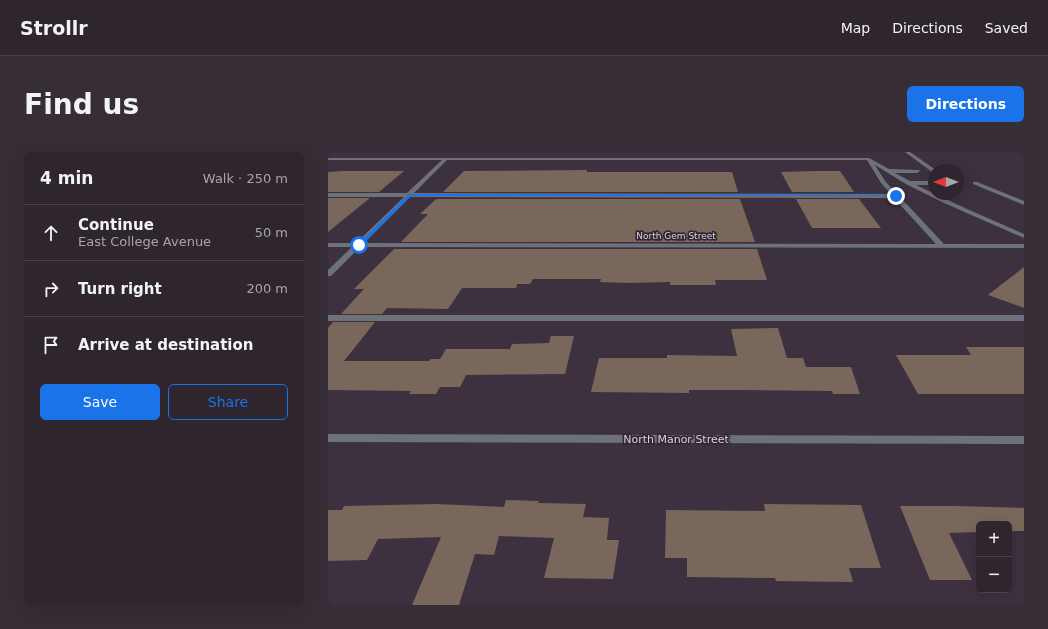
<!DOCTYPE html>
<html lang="en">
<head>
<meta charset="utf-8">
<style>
  :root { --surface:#2e252f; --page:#362d37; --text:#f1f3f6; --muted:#a7a5aa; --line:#49424b; --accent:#1a73e8 }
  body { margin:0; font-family:"DejaVu Sans",sans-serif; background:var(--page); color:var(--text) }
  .controls { position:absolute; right:12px; bottom:12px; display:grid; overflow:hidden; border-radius:6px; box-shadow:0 4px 16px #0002 }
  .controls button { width:36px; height:36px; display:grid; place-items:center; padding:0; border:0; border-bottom:1px solid var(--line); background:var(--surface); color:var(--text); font:20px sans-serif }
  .compass { position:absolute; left:600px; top:12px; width:36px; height:36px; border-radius:50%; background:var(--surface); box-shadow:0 4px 16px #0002; rotate:270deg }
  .stop { position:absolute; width:12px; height:12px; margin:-9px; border:3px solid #1a73e8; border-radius:50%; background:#fff }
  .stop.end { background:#1a73e8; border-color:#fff; box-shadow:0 1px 4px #0008 }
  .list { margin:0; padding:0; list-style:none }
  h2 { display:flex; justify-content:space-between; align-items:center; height:52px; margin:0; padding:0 16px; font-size:17px }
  h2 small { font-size:13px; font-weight:400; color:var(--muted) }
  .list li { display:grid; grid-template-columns:26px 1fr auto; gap:12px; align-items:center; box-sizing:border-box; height:56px; padding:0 16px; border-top:1px solid var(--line) }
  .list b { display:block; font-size:15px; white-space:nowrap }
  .list p { margin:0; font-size:13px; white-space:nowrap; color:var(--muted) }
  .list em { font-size:13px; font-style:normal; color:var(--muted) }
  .actions { display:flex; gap:8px; padding:12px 16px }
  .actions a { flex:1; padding:9px 0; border:1px solid var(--accent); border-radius:6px; text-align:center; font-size:14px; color:var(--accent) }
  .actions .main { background:var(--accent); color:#fff }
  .icon { flex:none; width:22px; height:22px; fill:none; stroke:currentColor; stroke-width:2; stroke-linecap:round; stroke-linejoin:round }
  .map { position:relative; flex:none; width:696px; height:453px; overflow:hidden; border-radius:6px }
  header { display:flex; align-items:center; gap:24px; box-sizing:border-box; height:56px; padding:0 20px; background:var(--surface); border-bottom:1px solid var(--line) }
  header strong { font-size:19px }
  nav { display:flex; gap:22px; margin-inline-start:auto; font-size:14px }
  .intro { display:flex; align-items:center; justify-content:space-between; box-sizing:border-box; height:96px; padding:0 24px }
  h1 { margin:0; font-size:28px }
  .button { padding:10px 18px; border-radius:6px; background:var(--accent); color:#fff; font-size:14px; font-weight:700 }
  main { display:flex; gap:24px; padding:0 24px }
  aside { flex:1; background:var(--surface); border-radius:6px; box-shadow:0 4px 16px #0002 }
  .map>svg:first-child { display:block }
  .building { fill:#79675b }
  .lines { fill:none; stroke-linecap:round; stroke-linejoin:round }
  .minor { fill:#6d7178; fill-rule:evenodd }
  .route { fill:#1a73e8 }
  .labels { text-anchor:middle; stroke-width:3.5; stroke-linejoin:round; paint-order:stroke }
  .far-street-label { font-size:9px; fill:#d8d1da; stroke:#332735 }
  .street-label { font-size:11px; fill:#d8d1da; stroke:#332735 }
</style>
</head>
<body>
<header>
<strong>Strollr</strong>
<nav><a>Map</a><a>Directions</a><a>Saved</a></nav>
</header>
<div class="intro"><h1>Find us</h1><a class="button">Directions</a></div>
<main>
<aside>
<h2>4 min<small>Walk · 250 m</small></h2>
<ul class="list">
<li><svg class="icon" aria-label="ahead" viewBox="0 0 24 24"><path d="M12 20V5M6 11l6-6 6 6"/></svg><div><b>Continue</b><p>East College Avenue</p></div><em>50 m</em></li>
<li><svg class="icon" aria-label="right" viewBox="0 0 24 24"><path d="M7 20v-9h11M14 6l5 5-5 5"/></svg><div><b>Turn right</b></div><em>200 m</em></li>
<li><svg class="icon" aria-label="arrive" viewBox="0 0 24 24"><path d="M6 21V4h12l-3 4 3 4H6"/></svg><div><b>Arrive at destination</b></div></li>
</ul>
<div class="actions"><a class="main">Save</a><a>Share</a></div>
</aside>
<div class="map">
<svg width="696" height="453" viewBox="0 0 696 453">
  <rect width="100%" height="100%" fill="#3d313f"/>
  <g class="building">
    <path d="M259 18V20H404L410 40H115L136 19Z"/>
    <path d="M15 19H76L51 40H0V20Z"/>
    <path d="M487 19H512L526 40H464L453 20Z"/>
    <path d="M0 46H42L0 80Z"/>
    <path d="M108 47H412L427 90H73L100 62H92Z"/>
    <path d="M468 47H531L553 76H484Z"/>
    <path d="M66 97H429L439 128H387L388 133H342V130L299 131 272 130 273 127H205L202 132H189L188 136H134L120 157 59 156 54 162H13L36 137H26Z"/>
    <path d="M696 115V156L660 143Z"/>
    <path d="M5 170H47L16 209H101L103 207H112L118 197H182L184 192 221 191 223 184H246L237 222 138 223 132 235H112L108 242H81L83 239 0 238V176Z"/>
    <path d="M450 176 459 206H475L478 215H523L532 242H505L504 239 411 238H361V241L263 240 271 206H339V203L409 204 403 177Z"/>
    <path d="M638 195H696V242H590L568 203H643Z"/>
    <path d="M178 348 211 349 210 351 258 352 255 365 281 366 279 388H291L285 427 216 426 226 386 171 384 166 403 147 402 131 453H84L113 385 50 387 39 408 0 409V358H14L16 354 108 352 176 355Z"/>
    <path d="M436 352 533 353 553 416H521L525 430 448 429 447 426 359 425V406H337L338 358 437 359Z"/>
    <path d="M572 354H628L696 356V379H681V372H651V380L621 381 644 428H602Z"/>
  </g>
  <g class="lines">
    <g class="minor">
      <path d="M577 0H582L608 18H606V21L604 20Z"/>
      <path d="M0 6H541L561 17 591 18 592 19 589 21H567L582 29H606V33H588L639 57 696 82V86L616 51 578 32 547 13 557 29 616 92H696V96L32 95 3 124H0V118L24 95H0V91H28L76 45H0V41H79L114 8H0ZM119 8H539L553 31 563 42 86 41ZM82 45 566 46 608 92 36 91Z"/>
      <path d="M645 30H649L696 49V53L645 32Z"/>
      <rect x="0" y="163" width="696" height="6"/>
      <path d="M0 282 696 284V292L0 290Z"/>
    </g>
  </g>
  <path class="route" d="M81 42 568 43 570 44H83L33 94H30V92Z"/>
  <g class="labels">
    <g class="far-street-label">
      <text x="348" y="87">North Gem Street</text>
    </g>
    <g class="street-label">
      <text x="348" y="291">North Manor Street</text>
    </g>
  </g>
</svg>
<div class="controls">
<button>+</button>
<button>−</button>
</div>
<svg class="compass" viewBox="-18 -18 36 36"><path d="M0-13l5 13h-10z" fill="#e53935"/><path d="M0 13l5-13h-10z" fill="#a7a5aa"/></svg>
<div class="stop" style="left:31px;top:93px"></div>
<div class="stop end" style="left:568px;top:44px"></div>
</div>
</main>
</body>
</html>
